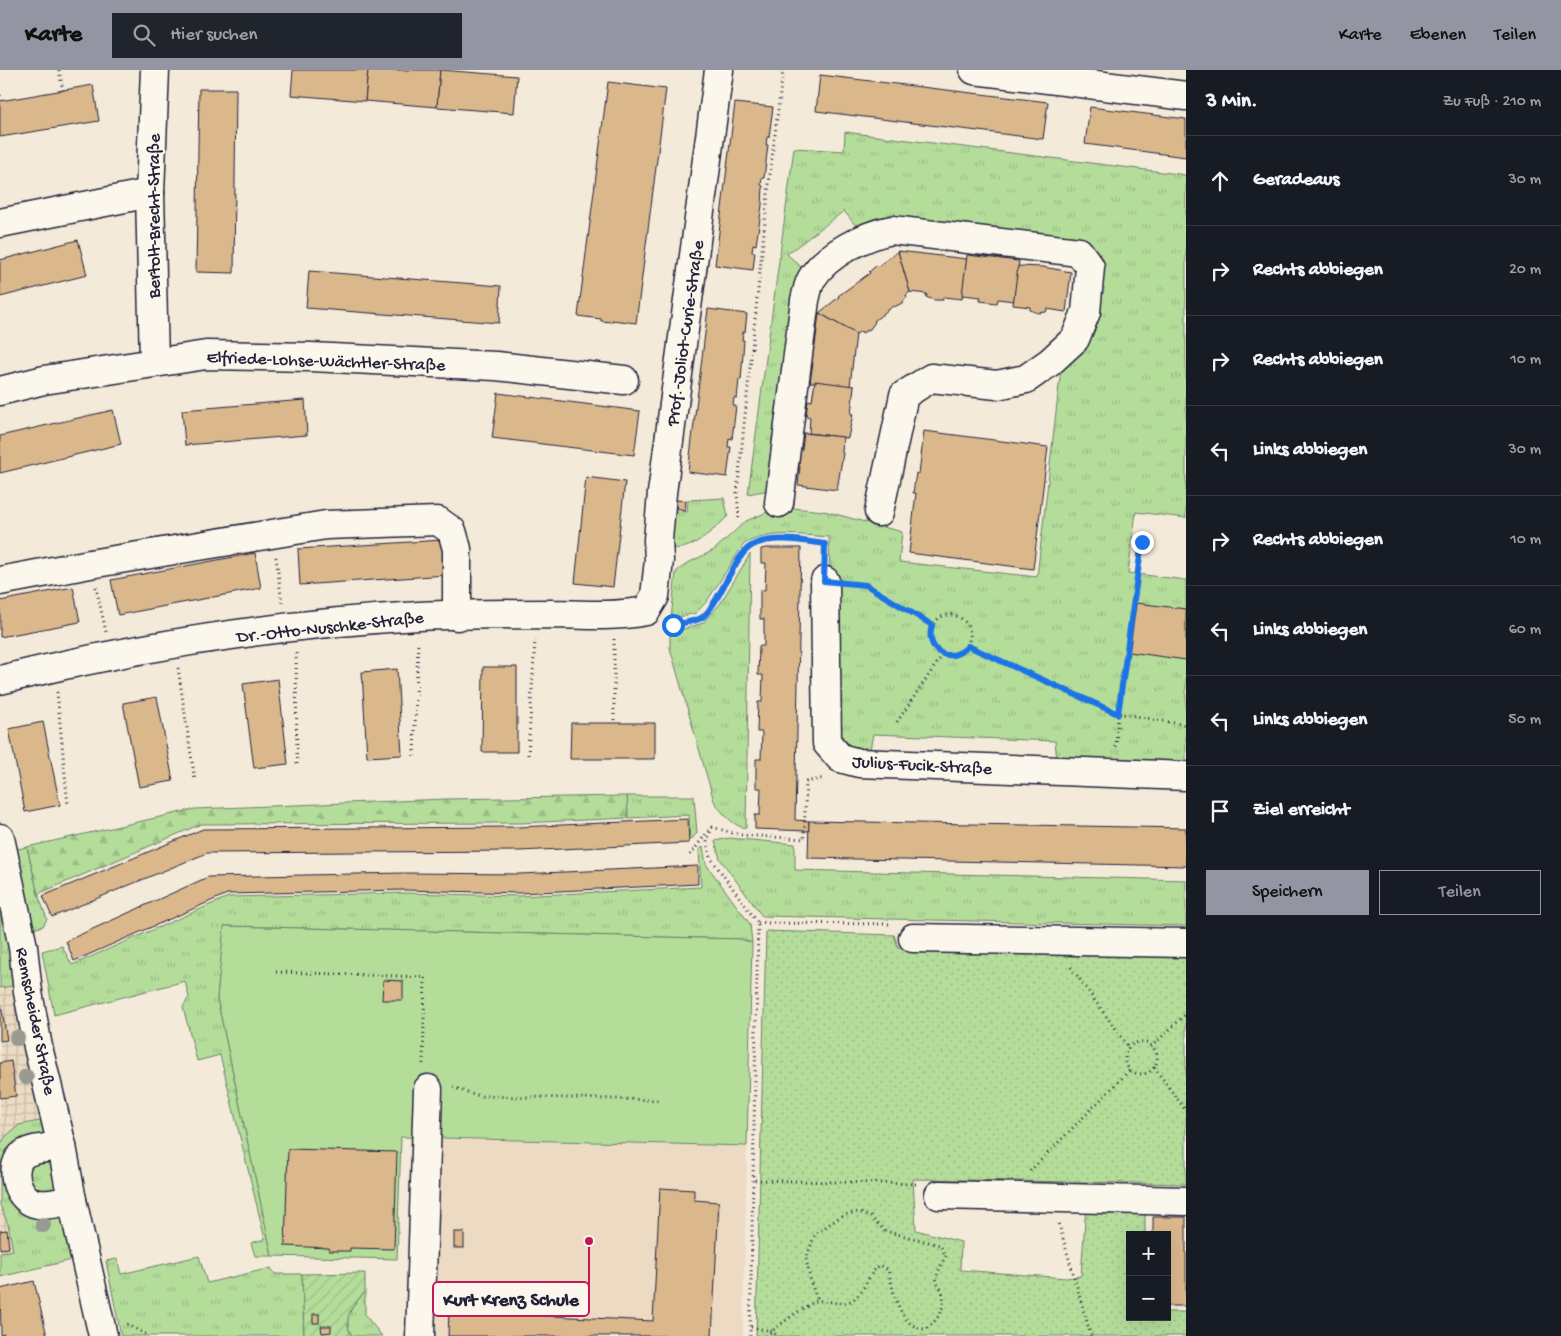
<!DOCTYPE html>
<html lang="de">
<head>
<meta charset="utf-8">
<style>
  :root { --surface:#171b24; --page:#20242c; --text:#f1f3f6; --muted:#9ea1a6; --line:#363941; --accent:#9495a2 }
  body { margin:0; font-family:"Gochi Hand",sans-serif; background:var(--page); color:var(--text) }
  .controls { position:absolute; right:15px; bottom:15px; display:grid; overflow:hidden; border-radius:0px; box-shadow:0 5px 20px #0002 }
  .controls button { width:45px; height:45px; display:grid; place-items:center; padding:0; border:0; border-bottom:1px solid var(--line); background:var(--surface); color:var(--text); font:25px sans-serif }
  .stop { position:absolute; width:15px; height:15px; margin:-11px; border:4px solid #1a73e8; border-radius:50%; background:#fff }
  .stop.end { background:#1a73e8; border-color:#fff; box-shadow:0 1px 5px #0008 }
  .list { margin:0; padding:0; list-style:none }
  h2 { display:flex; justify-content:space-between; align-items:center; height:65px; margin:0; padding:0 20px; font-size:21px }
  h2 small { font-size:16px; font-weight:400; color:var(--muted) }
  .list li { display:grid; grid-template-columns:32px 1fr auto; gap:15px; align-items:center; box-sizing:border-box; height:90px; padding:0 20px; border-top:1px solid var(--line) }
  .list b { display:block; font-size:19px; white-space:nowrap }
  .list em { font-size:16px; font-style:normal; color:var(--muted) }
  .actions { display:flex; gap:10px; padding:15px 20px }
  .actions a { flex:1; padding:11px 0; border:1px solid var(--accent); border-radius:0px; text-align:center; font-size:18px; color:var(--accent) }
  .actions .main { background:var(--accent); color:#111 }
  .icon { flex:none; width:28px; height:28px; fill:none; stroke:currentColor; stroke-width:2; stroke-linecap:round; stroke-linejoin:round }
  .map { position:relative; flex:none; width:1186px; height:1266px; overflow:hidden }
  header { display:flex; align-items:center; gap:30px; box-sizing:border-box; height:70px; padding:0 25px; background:var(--accent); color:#111 }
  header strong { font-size:24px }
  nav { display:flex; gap:28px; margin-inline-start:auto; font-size:18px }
  .search { width:350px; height:45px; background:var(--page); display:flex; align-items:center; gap:12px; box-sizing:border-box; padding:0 18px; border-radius:0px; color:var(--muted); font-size:19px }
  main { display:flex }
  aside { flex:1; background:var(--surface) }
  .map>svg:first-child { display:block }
  .built { fill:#ecdbc2 }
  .industrial { fill:url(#industrial-grid) }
  .grass { fill:url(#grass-tufts); stroke:#6b806a }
  .forest { fill:url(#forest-firs); stroke:#6b806a }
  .park { fill:url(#park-dots); stroke:#6b806a }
  .garden { fill:url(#garden-furrows); stroke:#6b806a }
  .pitch { fill:#b4dd9a; stroke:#6b806a }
  .building { fill:#dab88c; stroke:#22223b }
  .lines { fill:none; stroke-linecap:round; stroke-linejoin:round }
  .minor-casing { stroke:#22223b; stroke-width:31 }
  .path { stroke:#22223b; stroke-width:3; stroke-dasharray:1 4; stroke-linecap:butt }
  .minor { stroke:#fbf7ec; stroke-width:28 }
  .tree { fill:#999b92 }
  .route { stroke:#1a73e8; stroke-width:6 }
  .labels { text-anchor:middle; stroke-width:4.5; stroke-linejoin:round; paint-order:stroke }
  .street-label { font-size:18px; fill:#22223b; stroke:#fbf7ec }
  .leader { fill:none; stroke:#c2185b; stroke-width:2 }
  .callout-dot { fill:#c2185b; stroke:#fbf7ec; stroke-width:2 }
  .callout { fill:#fbf7ec; stroke:#c2185b; stroke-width:2 }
  .callout-label { font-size:19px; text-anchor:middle; font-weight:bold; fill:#22223b }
</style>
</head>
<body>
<header>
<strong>Karte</strong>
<div class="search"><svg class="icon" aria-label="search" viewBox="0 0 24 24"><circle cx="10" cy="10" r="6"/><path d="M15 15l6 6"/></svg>Hier suchen</div>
<nav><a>Karte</a><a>Ebenen</a><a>Teilen</a></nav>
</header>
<main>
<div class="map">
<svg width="1186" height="1266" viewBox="0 0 1186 1266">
  <defs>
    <pattern id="industrial-grid" width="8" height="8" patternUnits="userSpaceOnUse" patternTransform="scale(1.25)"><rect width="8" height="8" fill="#ecdbc2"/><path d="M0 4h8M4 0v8" fill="none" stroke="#cabca8"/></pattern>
    <pattern id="grass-tufts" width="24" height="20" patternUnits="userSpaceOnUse" patternTransform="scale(1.25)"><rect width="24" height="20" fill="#b4dd9a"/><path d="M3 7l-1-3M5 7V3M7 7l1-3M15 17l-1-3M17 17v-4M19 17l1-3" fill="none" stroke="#9abd86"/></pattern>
    <pattern id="forest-firs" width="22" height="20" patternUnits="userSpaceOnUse" patternTransform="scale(1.25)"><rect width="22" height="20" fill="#b4dd9a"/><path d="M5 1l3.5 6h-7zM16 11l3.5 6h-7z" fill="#9abd86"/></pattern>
    <pattern id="park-dots" width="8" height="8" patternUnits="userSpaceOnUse" patternTransform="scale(1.25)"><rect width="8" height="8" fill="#b4dd9a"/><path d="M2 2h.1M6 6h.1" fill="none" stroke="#9abd86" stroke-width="1.8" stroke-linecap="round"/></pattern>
    <pattern id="garden-furrows" width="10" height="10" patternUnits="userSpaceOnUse" patternTransform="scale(1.25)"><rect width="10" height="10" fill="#b4dd9a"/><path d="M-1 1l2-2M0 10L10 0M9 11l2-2" fill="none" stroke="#9abd86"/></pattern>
  </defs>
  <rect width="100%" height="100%" fill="#f4ead9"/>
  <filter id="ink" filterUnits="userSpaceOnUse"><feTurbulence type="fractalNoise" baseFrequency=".02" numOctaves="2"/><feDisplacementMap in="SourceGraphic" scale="10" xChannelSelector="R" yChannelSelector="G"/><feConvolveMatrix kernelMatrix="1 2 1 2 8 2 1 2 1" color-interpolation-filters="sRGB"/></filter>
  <g filter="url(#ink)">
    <path class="built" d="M435 1069 747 1076 743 1266H430Z"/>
    <g class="industrial">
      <path d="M18 915 44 1050 0 1076V918Z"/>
      <path d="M0 1135 8 1154 13 1180 0 1182Z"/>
    </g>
    <g class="grass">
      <path d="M845 62 1186 105V448L1136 442 1128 503 1186 510V693L1057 690 1055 671 873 664 870 680 852 678 836 659 833 645 829 467C800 465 770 460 744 474L707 531 696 543 671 549 676 502 688 493 714 480 746 451 770 441 792 438 824 441 902 462 899 492 1037 507 1062 290 1096 189V180L1086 174 894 149H874L856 156 844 141 787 184 802 198 774 419 748 424 794 78 844 81Z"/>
      <path d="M724 428 728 446C717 457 686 487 669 476V440L687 442 688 430Z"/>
      <path d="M750 484 746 758C734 757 721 742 714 731L670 578V563L703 553 720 534Z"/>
      <path d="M627 726H694L697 763 690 771 689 745 628 748Z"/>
      <path d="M729 768 795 774V800L1186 810V856L762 846 720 789 715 771Z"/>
      <path d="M27 777 38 824 47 849 43 856 34 859 17 779Z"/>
      <path d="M703 777 706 794 750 854 752 873 741 869 225 856 217 928 272 1186H255L251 1173 265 1169 220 985 197 991 183 937 189 927 185 911 54 945 42 881 62 876 72 895 228 827 404 823 519 826 701 817 699 780Z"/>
      <path d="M0 823 18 915 0 918Z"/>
      <path d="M44 1050 48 1067 9 1105 63 1139 76 1189 0 1207V1182L13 1180 8 1154 0 1135V1076L5 1067 19 1055Z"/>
      <path d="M33 1091H52L56 1118 50 1122 37 1123 25 1102Z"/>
      <path d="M199 1186 207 1213 271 1198 275 1204H302L304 1266H121L106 1191 117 1189 121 1204Z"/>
      <path d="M365 1222V1245L382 1266H352C341 1248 353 1235 365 1222Z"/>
    </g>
    <path class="forest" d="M627 726 628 748 520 753 201 754 38 824 27 777 195 739 446 729Z"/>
    <path class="park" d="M766 861 894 865 898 877 1186 880V1114L913 1109 916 1160 961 1172 960 1200 1066 1208 1081 1206 1086 1136 1145 1138V1165H1130V1247H1167V1242H1186V1266H756Z"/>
    <path class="garden" d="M365 1203V1222C353 1235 341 1248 352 1266H304L302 1204Z"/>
    <path class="pitch" d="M224 856 741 869 752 873 747 1076 401 1067 397 1189 272 1186 217 928Z"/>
    <g class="building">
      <path d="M293 0H368L365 31 291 25Z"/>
      <path d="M368 0H440L437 37 365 31Z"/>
      <path d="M440 0 517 6 514 43 437 37Z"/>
      <path d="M820 5 1048 32 1043 69 816 41Z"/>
      <path d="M608 12 666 19 636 253 612 250V252L601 251V249L578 246Z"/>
      <path d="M93 15 99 51 0 67V31Z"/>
      <path d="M199 19H236L234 203 196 202Z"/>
      <path d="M735 33 773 37 769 67H767L766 75H768L764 108H762L761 115 763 116 762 135 756 175 753 174 752 182H755L753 200 715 195Z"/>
      <path d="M1090 37 1186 49V87L1085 74Z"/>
      <path d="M78 170 87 205 0 227V190Z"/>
      <path d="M898 181 910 222 906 225 907 227 902 233 894 237 893 236 874 251 875 252 870 259 862 263 861 261 856 264 819 243 839 227 838 226 870 203 869 202 877 195 878 196Z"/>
      <path d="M898 181 967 189 962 229 943 227V230H934L926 227 927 224 910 222Z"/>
      <path d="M967 185 1019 191 1014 231 998 229 997 233 980 231 981 227 962 225Z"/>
      <path d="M1018 196 1043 197 1071 202 1066 242 1047 239 1046 242 1038 243 1030 240V237L1013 235Z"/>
      <path d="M309 201 501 216 499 253 306 238Z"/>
      <path d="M708 239 747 244 745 262H743L742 270H744L741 310 739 309 737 329 734 328 733 336H736L732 369 729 368 728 377H731L727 407 688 402Z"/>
      <path d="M819 243 856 264 850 316 810 312 813 293H810L812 276H815Z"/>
      <path d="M815 311 854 316 851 344H853L848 368 809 363 810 347 806 346 808 330 812 331Z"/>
      <path d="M498 323 640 341 634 385 492 368Z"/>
      <path d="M305 330 307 365 185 375 182 340Z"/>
      <path d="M113 340 121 374 0 403V366Z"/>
      <path d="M924 361 1048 377 1033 499 909 483 916 423H913L916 403 919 404Z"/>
      <path d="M804 363 843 367 842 383H843L837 420 798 415 800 396H798L796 387 800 379H802Z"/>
      <path d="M586 407 625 412 613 517 575 513Z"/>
      <path d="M676 430 686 431 685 440 676 438Z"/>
      <path d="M443 470 446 505 300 515 298 479Z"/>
      <path d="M766 478H801L795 750 809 751V761L755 759V745H760L761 718H756V689H761L762 662H757L758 632H762L763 605H758L759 576H764V549H760V520H765L766 493H761V479Z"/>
      <path d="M255 483 261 518 118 545 111 510Z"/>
      <path d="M73 517 80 552 0 567V531Z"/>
      <path d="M1136 533 1186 539V590L1129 582Z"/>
      <path d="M483 597H517V682H482Z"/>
      <path d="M397 599 402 685 367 687 362 602Z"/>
      <path d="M278 609 288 694 254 698 243 614Z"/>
      <path d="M157 627 173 711 139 717 123 633Z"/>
      <path d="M43 652 60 735 25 742 9 659Z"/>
      <path d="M571 653H655V689H570Z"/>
      <path d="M688 749 689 773 519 781 207 783 52 847 43 826 203 759 519 757Z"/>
      <path d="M809 751 1186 758V796L808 788Z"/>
      <path d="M698 796V814L519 823 404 820 227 824 74 891 66 871 208 807 404 803 520 804Z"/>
      <path d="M383 910 403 911V930H382Z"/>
      <path d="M1 934 7 970 0 971V935Z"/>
      <path d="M11 991 16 1026 0 1028V993Z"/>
      <path d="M288 1079 397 1082 394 1179 350 1178V1181H329V1178L285 1176Z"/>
      <path d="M660 1118 694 1120V1130L719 1132 712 1266H448L449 1241 653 1251Z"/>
      <path d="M1153 1147H1186V1236H1167V1165H1153Z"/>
      <path d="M7 1160 9 1178 0 1179V1161Z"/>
      <rect x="454" y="1162" width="10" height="16"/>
      <path d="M34 1211 47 1266H5L4 1264 1 1265 0 1219Z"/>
      <rect x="313" y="1244" width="6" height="9"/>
      <path d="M321 1256H331V1262L322 1263Z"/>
    </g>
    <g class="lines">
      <g class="minor-casing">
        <g id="minor">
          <path d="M974 0 1186 26"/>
          <path d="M0 153 150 123"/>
          <path d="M154 292 150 123 155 0"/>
          <path d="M0 321 44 310 206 285 311 287 496 296 624 310"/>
          <path d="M779 433 805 230C807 223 808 214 812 208 827 184 865 165 892 160L1079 182 1090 197 1086 242 1075 269 1050 292 1026 309 997 315 931 308 904 325 879 442"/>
          <path d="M0 511 90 494 326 455 438 451 452 461 457 479V546"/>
          <path d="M825 511 827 673 840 688 859 693 1186 706"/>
          <path d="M0 610C137 576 278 554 419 546 463 544 508 544 552 544 583 545 615 547 646 541L655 526 659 490 658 470 662 423 719 0"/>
          <path d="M0 768 23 877 28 922 38 977 62 1076 72 1130 103 1266"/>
          <path d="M913 868 1186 873"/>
          <path d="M62 1076C51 1078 33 1078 24 1084 8 1095 16 1127 34 1133 46 1137 60 1132 72 1130"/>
          <path d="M939 1125 1186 1131"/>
          <path d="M420 1266 428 1019"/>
        </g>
      </g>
      <g class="path">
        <path d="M59 0 63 21"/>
        <path d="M0 25 1 30"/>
        <path d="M739 448 737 423 770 104 783 0"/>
        <path d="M276 487 282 533"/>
        <path d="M849 513 866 515 932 555"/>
        <path d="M96 517 106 562"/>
        <circle cx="950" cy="565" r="20"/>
        <path d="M666 559 673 555 702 548 716 530 746 479 755 474 784 469 825 474V487"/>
        <path d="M968 576 1118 643 1186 655"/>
        <path d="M296 583 297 695"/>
        <path d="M178 598 195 711"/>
        <path d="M57 622 68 736"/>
        <path d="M614 650V568"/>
        <path d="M897 652 943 584"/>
        <path d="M1116 677 1118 643 1142 472"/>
        <path d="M528 685 535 570"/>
        <path d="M414 686 418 572"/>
        <path d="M712 757 707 771 710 787 758 853 750 1266"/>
        <path d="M712 757 740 765 804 769 806 712 824 708"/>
        <path d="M690 785 709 760"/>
        <path d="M758 853 893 854"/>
        <path d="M1071 897 1129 978"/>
        <path d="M276 902 425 907 423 995"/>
        <circle cx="1141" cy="988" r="16"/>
        <path d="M1151 977 1186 944"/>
        <path d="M1154 997 1186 1041"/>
        <path d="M453 1017 470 1024 482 1026 660 1030"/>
        <path d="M1030 1101 1130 1000"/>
        <path d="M755 1110 917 1114"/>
        <path d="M1059 1154 1091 1266"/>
        <path d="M127 1254 149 1266"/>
        <path d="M751 1257 771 1261 778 1266"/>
        <path d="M766 1266C775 1258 807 1234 817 1231 827 1229 839 1236 848 1232 865 1226 866 1205 880 1195L888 1200C894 1221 899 1260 927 1259 938 1249 947 1237 942 1221 940 1216 935 1213 937 1207 938 1200 943 1192 946 1185L940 1175 885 1161 871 1147 858 1142 843 1145 815 1164 806 1189 811 1213 818 1231"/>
      </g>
      <use href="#minor" class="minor"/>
    </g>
    <g class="tree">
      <circle cx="17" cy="968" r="8"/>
      <circle cx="26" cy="1007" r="8"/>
      <circle cx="43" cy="1155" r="8"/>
    </g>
  </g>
  <g class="lines" filter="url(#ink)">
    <path class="route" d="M673 555C681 553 696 552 703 547 721 531 734 484 753 475 772 465 804 471 825 474L824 511 866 515 932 555C924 581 950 596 968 576L1118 644 1142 472"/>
  </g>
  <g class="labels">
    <g class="street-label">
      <text transform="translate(153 146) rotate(-90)" y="6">Bertolt-Brecht-Straße</text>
      <text transform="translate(684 263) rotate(-82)" y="6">Prof.-Joliot-Curie-Straße</text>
      <text transform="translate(326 290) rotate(2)" y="6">Elfriede-Lohse-Wächtler-Straße</text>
      <text transform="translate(330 556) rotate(-6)" y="6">Dr.-Otto-Nuschke-Straße</text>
      <text transform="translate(922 694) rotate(3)" y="6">Julius-Fucik-Straße</text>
      <text transform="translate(37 951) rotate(79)" y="6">Remscheider Straße</text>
    </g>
  </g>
  <path class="leader" d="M589 1171L589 1229"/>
  <circle class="callout-dot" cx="589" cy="1171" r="5"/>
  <rect class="callout" x="433" y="1212" width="156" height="34" rx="5"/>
  <g class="callout-label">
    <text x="511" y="1235">Kurt Krenz Schule</text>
  </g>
</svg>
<div class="controls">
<button>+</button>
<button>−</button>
</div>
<div class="stop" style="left:673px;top:555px"></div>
<div class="stop end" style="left:1142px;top:472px"></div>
</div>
<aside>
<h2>3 Min.<small>Zu Fuß · 210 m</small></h2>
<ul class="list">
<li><svg class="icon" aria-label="ahead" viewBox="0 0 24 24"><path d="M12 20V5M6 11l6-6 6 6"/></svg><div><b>Geradeaus</b></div><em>30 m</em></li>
<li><svg class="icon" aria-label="right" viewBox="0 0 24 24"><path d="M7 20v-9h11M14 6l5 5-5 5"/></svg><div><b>Rechts abbiegen</b></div><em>20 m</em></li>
<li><svg class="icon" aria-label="right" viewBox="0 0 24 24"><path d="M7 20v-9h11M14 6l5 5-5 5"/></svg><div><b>Rechts abbiegen</b></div><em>10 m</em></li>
<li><svg class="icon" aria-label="left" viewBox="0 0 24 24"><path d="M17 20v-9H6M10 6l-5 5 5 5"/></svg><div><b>Links abbiegen</b></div><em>30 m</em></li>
<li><svg class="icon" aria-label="right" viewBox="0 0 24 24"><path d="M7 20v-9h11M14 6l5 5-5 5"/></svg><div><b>Rechts abbiegen</b></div><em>10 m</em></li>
<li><svg class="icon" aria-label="left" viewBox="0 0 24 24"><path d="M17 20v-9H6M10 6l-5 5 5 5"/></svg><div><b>Links abbiegen</b></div><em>60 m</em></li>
<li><svg class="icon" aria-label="left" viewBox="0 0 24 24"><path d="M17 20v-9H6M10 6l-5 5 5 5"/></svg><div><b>Links abbiegen</b></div><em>50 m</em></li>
<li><svg class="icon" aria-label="arrive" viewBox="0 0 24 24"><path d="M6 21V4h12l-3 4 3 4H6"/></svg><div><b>Ziel erreicht</b></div></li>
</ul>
<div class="actions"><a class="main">Speichern</a><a>Teilen</a></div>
</aside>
</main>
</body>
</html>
